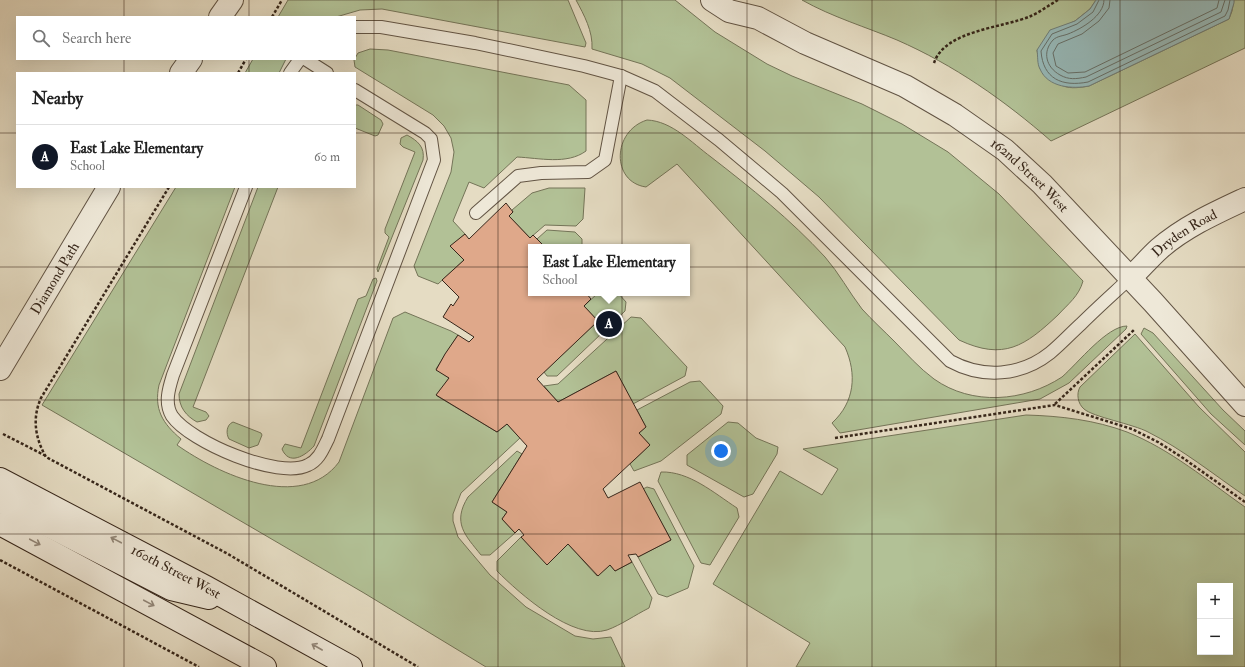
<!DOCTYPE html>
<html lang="en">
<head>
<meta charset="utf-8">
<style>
  :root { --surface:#fff; --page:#f2f2f2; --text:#222; --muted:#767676; --line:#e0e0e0; --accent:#111827 }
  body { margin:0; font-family:"IM FELL Double Pica",serif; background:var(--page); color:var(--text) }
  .controls { position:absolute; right:12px; bottom:12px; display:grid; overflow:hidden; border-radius:0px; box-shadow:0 4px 16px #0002 }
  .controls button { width:36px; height:36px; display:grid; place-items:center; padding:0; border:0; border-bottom:1px solid var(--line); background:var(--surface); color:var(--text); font:20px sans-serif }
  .you { position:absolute; left:721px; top:451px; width:14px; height:14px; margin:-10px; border:3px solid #fff; border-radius:50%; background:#1a73e8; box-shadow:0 0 0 6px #1a73e833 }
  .badge { display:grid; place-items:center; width:26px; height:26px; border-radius:50%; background:var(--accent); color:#fff; font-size:13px; font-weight:700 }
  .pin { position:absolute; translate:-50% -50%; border:2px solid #fff; box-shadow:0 1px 4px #0006 }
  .popup { position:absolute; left:528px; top:244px; width:162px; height:52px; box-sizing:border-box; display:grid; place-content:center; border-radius:0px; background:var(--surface); filter:drop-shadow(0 1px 3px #0005); font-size:13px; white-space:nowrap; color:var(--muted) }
  .popup b { font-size:15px; color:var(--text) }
  .popup::after { content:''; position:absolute; left:50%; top:100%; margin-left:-8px; border:8px solid transparent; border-top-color:var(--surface) }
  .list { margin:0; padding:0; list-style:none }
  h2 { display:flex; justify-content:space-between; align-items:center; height:52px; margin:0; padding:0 16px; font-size:17px }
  h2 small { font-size:13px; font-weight:400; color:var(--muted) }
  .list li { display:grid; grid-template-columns:26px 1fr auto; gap:12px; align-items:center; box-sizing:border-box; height:64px; padding:0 16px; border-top:1px solid var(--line) }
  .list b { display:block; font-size:15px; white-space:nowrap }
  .list p { margin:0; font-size:13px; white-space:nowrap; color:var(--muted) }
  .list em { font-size:13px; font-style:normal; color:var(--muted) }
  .icon { flex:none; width:22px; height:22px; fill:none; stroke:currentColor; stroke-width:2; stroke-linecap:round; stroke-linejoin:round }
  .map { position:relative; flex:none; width:1245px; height:667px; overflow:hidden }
  .search { position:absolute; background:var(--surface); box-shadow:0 4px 16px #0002; left:16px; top:16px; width:340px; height:44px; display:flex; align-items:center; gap:10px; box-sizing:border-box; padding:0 14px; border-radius:0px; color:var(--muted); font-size:15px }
  .panel { position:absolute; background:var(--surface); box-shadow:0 4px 16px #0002; left:16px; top:72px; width:340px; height:116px; border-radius:0px }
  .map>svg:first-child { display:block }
  .green { fill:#b2c196; stroke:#747458; fill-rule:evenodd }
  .water { fill:#97baba; stroke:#707f7a }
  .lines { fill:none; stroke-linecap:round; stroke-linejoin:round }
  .shore { stroke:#66706a; stroke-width:1 }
  .building { fill:#dfa88a; stroke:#36261a }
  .service-casing { stroke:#625444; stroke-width:14 }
  .minor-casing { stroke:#625444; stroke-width:24 }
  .tertiary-casing { stroke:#625444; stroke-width:24 }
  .secondary-casing { stroke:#36261a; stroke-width:24 }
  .path { stroke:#36261a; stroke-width:2.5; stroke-dasharray:3 2; stroke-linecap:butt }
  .service { stroke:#eee8d8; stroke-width:12 }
  .minor { stroke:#eee8d8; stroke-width:22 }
  .tertiary { stroke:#eee8d8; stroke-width:22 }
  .secondary { stroke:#eee8d8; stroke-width:22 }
  .oneway { stroke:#928779 }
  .grid { fill:none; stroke:#36261a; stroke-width:1; stroke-opacity:0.55 }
  .labels { text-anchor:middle; stroke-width:3.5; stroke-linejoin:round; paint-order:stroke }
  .street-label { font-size:14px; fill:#36261a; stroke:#eee8d8 }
</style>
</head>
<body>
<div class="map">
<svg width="1245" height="667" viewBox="0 0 1245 667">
  <rect width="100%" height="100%" fill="#e5dcc3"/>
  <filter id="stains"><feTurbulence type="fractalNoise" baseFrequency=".005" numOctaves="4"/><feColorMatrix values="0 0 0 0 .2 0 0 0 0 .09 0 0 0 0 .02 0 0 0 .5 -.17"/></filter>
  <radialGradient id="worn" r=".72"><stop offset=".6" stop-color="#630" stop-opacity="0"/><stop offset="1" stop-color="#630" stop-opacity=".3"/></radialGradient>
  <g class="green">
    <path d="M288 0H568L586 43 585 47 382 9 360 10 336 17H278Z"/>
    <path d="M576 0H675L715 32 767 64 792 76 862 104 902 124 948 152 999 194 1083 281C1079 296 1068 304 1058 315 1025 346 1004 361 959 340L819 197 765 151 670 78 642 64 592 49C593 31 584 15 576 0Z"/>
    <path d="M802 0H1096L1090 9 1075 21 1064 26 1037 50 1040 69C1060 85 1062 91 1089 86L1229 19 1232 11 1234 0H1245V48L1051 141C1004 100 954 65 897 40 866 27 832 17 802 0Z"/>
    <path d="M370 49 388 50 569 85 586 100V151C567 165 539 158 517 157L484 188 469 182 453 221 465 234 451 246 464 260 438 284 418 276 414 266 451 172 454 152 451 138 444 126 433 115 355 67 354 60 358 53Z"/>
    <path d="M253 59H286L279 73H245Z"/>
    <path d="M355 105H358L381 120 383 124 378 135 375 136 355 128Z"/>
    <path d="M647 120C672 121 692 143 711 157 751 188 791 220 825 257 839 273 849 292 862 309 872 320 884 331 894 341 907 354 919 368 934 379 972 406 1024 402 1062 377 1078 363 1107 326 1127 326L1126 329 1069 383 1040 399 840 433 832 423C855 402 857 374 845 347L677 164 646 187C611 182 612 131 647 120Z"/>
    <path d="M407 135C418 141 425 147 423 160L378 272 377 269 389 237 385 233V229L415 152 403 147 400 144 401 138Z"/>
    <path d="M176 187H235L159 385C154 409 162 423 181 439L177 445C218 474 301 513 339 462L393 318 405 312 451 331 458 335 436 369 449 378 437 396 497 432 507 424 520 438 461 493 453 514V521L458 537 490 575 526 607 575 636 593 639 611 637 625 667H486L364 593 42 405Z"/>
    <path d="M258 187H278L193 407 206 412 209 416 206 420 197 422C186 416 179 407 179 394Z"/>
    <path d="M549 188H585L583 219 576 226 545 225 530 238 509 216 513 212 512 210 532 193Z"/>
    <path d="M547 230 575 232 582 239V247H545L537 239Z"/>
    <path d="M376 278 377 281 314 446C305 456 289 466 282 449L285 444 301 448 358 299 366 296 373 279Z"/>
    <path d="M598 293H618L626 302 625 311 557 376H547L544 372 598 321 584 306Z"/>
    <path d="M631 317 641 318 687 367 685 376 633 404 616 371 558 402 544 386 558 384Z"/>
    <path d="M1144 328 1153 333 1223 410 1245 431V445L1211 414 1141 334Z"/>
    <path d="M1135 334 1199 407 1245 452V496C1213 474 1182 449 1148 432 1133 424 1093 417 1084 409 1078 404 1076 394 1080 387Z"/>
    <path d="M700 381 723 406 721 414 661 461 634 471 630 464 650 445 639 433 646 427 637 410 690 382Z"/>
    <path d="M1026 415C1061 416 1095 420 1127 432 1170 449 1208 481 1245 507V667H796L810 643 713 584 780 471 822 495 838 469 803 449ZM1200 586H1230V652H1200Z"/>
    <path d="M233 422 261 433 262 435 258 445 249 448 229 439C226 434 226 425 233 422Z"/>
    <path d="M728 422 738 423 756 438 778 447 777 454 753 494 744 497 687 465V455Z"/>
    <path d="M517 451 522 454 492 502 507 512 502 519 515 533 490 555H481C465 535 452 523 468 497Z"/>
    <path d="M661 472C689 471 714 493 737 508L739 517 710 565 701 563 658 481Z"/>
    <path d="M647 487 654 489 694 566 688 588 667 597 658 594 638 557 671 540 643 489Z"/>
    <path d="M521 537 547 564 568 544 597 576 610 565 615 571 632 562 652 598 649 608C635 615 621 625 607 630 573 641 520 594 497 571V561Z"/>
  </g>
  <path class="water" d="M1096 0H1234V3L1229 19 1089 86C1073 89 1048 88 1040 69 1037 64 1038 56 1037 50L1050 30 1075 21 1090 9Z"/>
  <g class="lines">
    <g class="shore">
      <path d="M1099 0 1093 12 1077 24 1052 34 1041 51C1043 79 1062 87 1088 82L1225 16 1228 10 1230 0"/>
      <path d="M1104 0C1104 16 1081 29 1068 34 1063 36 1057 36 1053 40 1042 52 1046 67 1060 75 1069 80 1076 79 1086 77L1221 12 1225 0"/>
      <path d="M1110 0 1109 8 1099 21 1082 34 1058 44 1053 53 1056 66 1068 73 1085 72 1217 8 1219 0"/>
    </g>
  </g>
  <path class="building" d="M506 203 513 212 509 216 530 238 533 235 545 247H531V293H586L591 299 584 306 598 321 537 379 558 402 616 371 646 427 639 433 650 445 603 489 608 498 640 482 671 540 638 557 636 554 628 555 632 562 615 571 610 565 598 576 568 544 547 565 521 537 524 535 519 529 515 533 502 519 507 512 492 502 527 446 507 424 497 432 436 395 449 378 436 370 445 354 458 335 469 342 474 337 443 317 451 304 453 306 459 297 442 280 464 260 450 246 465 234 469 239Z"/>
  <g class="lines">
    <g class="service-casing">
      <g id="service">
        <path d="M355 27H381L475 43 584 66 621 76 655 91 719 140 782 193 950 361C983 379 1021 376 1050 353 1061 344 1071 333 1081 324 1097 308 1114 293 1130 278"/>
        <path d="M305 59 327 73"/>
        <path d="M290 73 300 59"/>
        <path d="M246 187 173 375C169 388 164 403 172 416 190 442 279 480 308 465 319 460 323 449 328 439L434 160 431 139 425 133 355 90"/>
        <path d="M476 213 518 176 541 173 588 172 605 160 621 76"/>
      </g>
    </g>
    <g class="minor-casing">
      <g id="minor">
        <path id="s1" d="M1130 278C1140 269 1149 258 1159 249 1184 227 1215 213 1245 199"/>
      </g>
    </g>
    <g class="tertiary-casing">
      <g id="tertiary">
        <path id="s2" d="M712 0 729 11 758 18 805 43 905 86 955 115 1005 150 1042 184 1153 302 1245 405"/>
        <path d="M220 17 232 0"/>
        <path d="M181 73 191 59"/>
        <path id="s3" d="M0 369 109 187"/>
      </g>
    </g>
    <g class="secondary-casing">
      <g id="secondary">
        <path id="s4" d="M0 479 206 587 351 667"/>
        <path d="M0 501 171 589 209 598"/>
        <path d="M0 524 265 667"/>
      </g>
    </g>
    <g class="path">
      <path d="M272 17 282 0"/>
      <path d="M934 63C945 30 1003 28 1031 16 1040 12 1049 5 1058 0"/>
      <path d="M238 73 246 59"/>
      <path d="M169 187 41 398C32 418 35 438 46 457L228 554 418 667"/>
      <path d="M1055 404 1135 329"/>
      <path d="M3 434 46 456"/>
      <path d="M835 438 1055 405 1132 429 1158 442 1183 458 1245 502"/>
      <path d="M0 560 199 667"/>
    </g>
    <use href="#service" class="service"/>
    <use href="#minor" class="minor"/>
    <use href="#tertiary" class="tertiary"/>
    <use href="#secondary" class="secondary"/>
  </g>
  <defs><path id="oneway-shaft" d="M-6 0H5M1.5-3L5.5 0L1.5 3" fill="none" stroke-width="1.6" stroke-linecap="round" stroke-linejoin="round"/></defs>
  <g class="oneway">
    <use href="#oneway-shaft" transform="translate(116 540) rotate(-152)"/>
    <use href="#oneway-shaft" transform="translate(35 542) rotate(28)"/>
    <use href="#oneway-shaft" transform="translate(149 603) rotate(28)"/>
    <use href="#oneway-shaft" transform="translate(317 647) rotate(-150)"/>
  </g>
  <path class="grid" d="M124 0V17M249 0V17M374 0V667M498 0V667M622 0V667M747 0V667M872 0V667M996 0V667M1120 0V667M124 59V73M249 59V73M0 133H17M355 133H1245M124 187V667M249 187V667M0 267H1245M0 400H1245M0 534H1245"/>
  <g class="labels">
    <g class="street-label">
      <text dy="5" stroke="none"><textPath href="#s2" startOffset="366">162nd Street West</textPath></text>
      <text dy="5" stroke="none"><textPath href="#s1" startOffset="71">Dryden Road</textPath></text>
      <text dy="5" stroke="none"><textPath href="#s3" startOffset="106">Diamond Path</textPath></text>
      <text dy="5" stroke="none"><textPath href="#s4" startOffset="199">160th Street West</textPath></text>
    </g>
  </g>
  <rect width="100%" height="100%" filter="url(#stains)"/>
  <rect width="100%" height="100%" fill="url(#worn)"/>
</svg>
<div class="controls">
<button>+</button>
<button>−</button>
</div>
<div class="you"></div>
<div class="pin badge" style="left:609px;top:324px">A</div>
<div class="popup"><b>East Lake Elementary</b>School</div>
<div class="search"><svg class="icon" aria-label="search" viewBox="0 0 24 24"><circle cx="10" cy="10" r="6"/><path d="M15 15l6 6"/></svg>Search here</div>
<section class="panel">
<h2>Nearby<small></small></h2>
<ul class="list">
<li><span class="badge">A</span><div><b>East Lake Elementary</b><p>School</p></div><em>60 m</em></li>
</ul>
</section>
</div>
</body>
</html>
